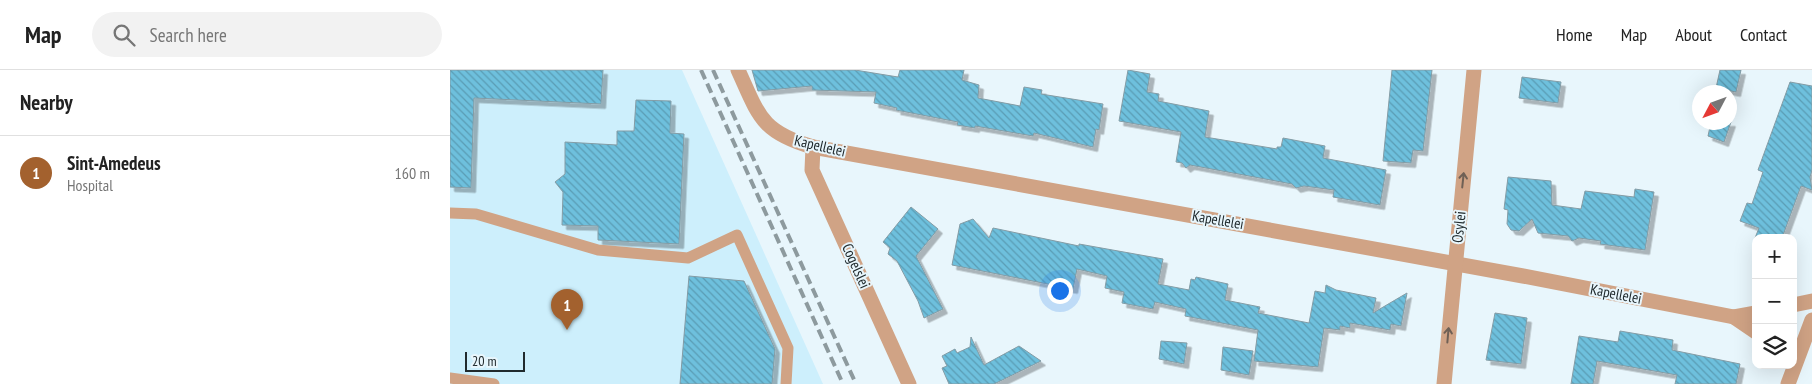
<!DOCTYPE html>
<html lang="en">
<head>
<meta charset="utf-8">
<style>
  :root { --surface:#fff; --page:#f2f2f2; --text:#222; --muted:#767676; --line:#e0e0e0; --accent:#a3612e }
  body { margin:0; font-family:"PT Sans Narrow",sans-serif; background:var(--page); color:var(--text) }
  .controls { position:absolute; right:15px; bottom:15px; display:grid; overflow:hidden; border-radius:10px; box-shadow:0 5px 20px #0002 }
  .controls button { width:45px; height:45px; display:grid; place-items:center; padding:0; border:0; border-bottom:1px solid var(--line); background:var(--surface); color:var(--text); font:25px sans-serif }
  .compass { position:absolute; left:1242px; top:15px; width:45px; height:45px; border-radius:50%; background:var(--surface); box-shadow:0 5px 20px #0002; rotate:229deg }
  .scale { position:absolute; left:15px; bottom:12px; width:60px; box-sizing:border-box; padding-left:5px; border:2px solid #202a2d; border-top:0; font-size:14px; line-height:18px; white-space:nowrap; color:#202a2d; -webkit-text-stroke:4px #e8f6fc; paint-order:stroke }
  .you { position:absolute; left:609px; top:220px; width:18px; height:18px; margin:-12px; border:4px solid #fff; border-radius:50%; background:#1a73e8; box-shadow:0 0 0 8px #1a73e833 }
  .badge { display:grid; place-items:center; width:32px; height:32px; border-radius:50%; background:var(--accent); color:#fff; font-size:16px; font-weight:700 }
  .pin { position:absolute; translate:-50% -41px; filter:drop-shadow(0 1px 2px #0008) }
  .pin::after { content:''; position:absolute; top:26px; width:18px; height:15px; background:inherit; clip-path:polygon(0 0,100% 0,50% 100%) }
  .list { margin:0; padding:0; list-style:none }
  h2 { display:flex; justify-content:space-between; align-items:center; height:65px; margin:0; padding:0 20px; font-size:21px }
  h2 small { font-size:16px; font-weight:400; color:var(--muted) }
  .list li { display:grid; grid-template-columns:32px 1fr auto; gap:15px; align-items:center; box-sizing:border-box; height:75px; padding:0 20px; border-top:1px solid var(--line) }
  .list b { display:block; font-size:19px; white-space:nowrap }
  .list p { margin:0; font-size:16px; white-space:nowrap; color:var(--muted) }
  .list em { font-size:16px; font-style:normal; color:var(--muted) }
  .icon { flex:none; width:28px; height:28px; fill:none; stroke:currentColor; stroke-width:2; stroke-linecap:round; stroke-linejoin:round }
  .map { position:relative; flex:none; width:1362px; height:314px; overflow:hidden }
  header { display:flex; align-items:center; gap:30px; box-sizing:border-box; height:70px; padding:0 25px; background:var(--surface); border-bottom:1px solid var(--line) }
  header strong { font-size:24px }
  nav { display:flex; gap:28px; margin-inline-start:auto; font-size:18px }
  .search { width:350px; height:45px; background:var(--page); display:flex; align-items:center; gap:12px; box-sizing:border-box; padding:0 18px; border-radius:28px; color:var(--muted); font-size:19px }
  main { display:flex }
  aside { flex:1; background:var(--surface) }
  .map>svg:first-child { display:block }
  .built { fill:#cdeffc }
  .building { fill:url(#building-back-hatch); stroke:#849ca5; filter:url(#shadow) }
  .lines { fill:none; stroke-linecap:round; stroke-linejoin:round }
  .service { stroke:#d0a385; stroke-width:11 }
  .minor { stroke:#d0a385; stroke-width:15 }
  .rail { stroke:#8d9a9e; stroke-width:4; stroke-dasharray:10 5; stroke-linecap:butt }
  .oneway { stroke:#6f6055 }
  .labels { text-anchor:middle; stroke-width:4; stroke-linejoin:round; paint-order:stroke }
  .street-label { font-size:15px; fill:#202a2d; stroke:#e8f6fc }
</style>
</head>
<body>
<header>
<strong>Map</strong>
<div class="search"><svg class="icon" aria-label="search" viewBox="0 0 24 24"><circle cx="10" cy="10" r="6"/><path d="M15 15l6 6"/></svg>Search here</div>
<nav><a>Home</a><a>Map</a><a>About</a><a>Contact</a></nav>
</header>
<main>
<aside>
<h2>Nearby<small></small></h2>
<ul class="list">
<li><span class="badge">1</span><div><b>Sint-Amedeus</b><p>Hospital</p></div><em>160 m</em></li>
</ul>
</aside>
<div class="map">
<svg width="1362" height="314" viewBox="0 0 1362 314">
  <defs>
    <pattern id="building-back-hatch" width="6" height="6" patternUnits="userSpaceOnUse" patternTransform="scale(1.25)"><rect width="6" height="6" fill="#6ec0dd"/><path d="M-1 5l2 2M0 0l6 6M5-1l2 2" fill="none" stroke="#5a9cb4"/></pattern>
    <filter id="shadow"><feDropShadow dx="4.5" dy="4.5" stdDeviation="0" flood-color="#0004"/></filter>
  </defs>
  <rect width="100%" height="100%" fill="#e8f6fc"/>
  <path class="built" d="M0 0H232L373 314H0Z"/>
  <g class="building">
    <path d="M0 0H153L151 34 24 28 21 118 0 117Z"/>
    <path d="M302 0H405L448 7 450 0H514L512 10 529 15 528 28 570 36 574 17 592 20 591 24 653 34 649 60 646 59 643 77 584 63 583 66 525 56V58L507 55 508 52 446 40 447 38 424 33 426 22 362 20V16L308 21Z"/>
    <path d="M678 0 700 4 697 22 709 24 708 31 759 41 755 67 827 79V77H831L833 68 875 76 873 88 936 100 930 135 883 127 884 120 854 116 846 118 842 114 740 95 736 98 732 93 726 92 731 62 669 51Z"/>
    <path d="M942 0H982L973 81 963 80 961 93 933 91Z"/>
    <path d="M1270 0H1291L1286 22 1266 18Z"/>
    <path d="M1072 7 1111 12 1108 33 1069 28Z"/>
    <path d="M1340 12 1362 16V100L1360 107 1362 120 1351 116 1332 168H1305L1309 158 1290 151 1297 133 1302 134 1313 102 1308 100Z"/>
    <path d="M186 30 221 31 220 63 234 64 229 174 148 170V156L112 155 113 122 105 112 115 104V72L167 75V61H184Z"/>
    <path d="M1261 52H1281L1274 72 1258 66Z"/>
    <path d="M1058 107 1101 111 1102 135 1131 139 1135 121 1184 127 1185 119 1204 122 1195 180 1150 174 1151 171 1129 168 1122 171 1118 166 1088 163 1082 149 1069 161 1061 160 1057 154 1058 140 1054 139Z"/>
    <path d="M461 137 488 159 466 186 493 239 474 248 468 231 447 191 438 184 440 178 433 172Z"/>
    <path d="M523 149 539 168 543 158 629 176V174L713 189 708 214 739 220 741 209 745 210 746 207 778 214 775 230 810 237 808 243 859 253 865 221 875 223 876 215 886 220 926 228 923 243 957 223 951 256 941 254 940 260 900 253V258L890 256V260L874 258 868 297 804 291 808 260 735 246 736 239 705 232 703 239 672 233 674 222 655 218 657 206 627 199 623 219 502 195 510 154Z"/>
    <path d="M239 206 294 211 325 279 322 314H230Z"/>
    <path d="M1045 243 1077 248 1071 294 1036 290Z"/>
    <path d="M1170 261 1223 270 1222 280 1290 294 1286 314H1225L1227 305 1147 291 1143 314H1121L1129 266 1168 272Z"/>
    <path d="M521 267 534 295 569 276 591 291 544 314H499L492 298 497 296 492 286 505 279 507 283 520 277Z"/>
    <path d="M711 271 737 273 734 294 709 289Z"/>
    <path d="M773 277 803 281 799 305 771 300Z"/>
  </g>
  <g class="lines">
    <g class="service">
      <path d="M0 143 26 144 148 180 238 188 287 165 338 278 336 314"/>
      <path d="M0 308 44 314"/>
    </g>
    <g class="minor">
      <path d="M288 0C309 46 311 62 363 77L1073 206 1284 247 1306 262"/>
      <path d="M363 77 362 100 459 314"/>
      <path d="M1343 235 1362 231"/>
      <path d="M1284 247 1306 243"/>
      <path d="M994 314 1024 0"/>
      <path d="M1338 314 1362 250"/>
    </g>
    <g class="rail">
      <path d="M251 0 393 314"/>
      <path d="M263 0 406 314"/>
    </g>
  </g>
  <defs><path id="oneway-shaft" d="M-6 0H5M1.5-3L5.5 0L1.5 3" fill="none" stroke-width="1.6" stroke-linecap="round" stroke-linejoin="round" transform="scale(1.25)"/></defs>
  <g class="oneway">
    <use href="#oneway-shaft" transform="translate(1013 110) rotate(-84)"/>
    <use href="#oneway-shaft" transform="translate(998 265) rotate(-85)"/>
  </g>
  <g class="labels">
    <g class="street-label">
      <text transform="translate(370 76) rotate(13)" y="5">Kapellelei</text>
      <text transform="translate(768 150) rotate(10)" y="5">Kapellelei</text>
      <text transform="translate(1009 157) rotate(-84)" y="5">Osylei</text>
      <text transform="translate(406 196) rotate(66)" y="5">Cogelslei</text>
      <text transform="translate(1166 224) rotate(11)" y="5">Kapellelei</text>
    </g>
  </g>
</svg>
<div class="controls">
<button>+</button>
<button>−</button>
<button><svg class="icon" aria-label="layers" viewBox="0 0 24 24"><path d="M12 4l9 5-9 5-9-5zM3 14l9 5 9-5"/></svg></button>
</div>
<svg class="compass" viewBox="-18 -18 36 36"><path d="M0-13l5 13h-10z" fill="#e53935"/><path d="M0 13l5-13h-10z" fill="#767676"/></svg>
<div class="scale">20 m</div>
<div class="you"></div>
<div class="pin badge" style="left:117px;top:260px">1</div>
</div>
</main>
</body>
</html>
